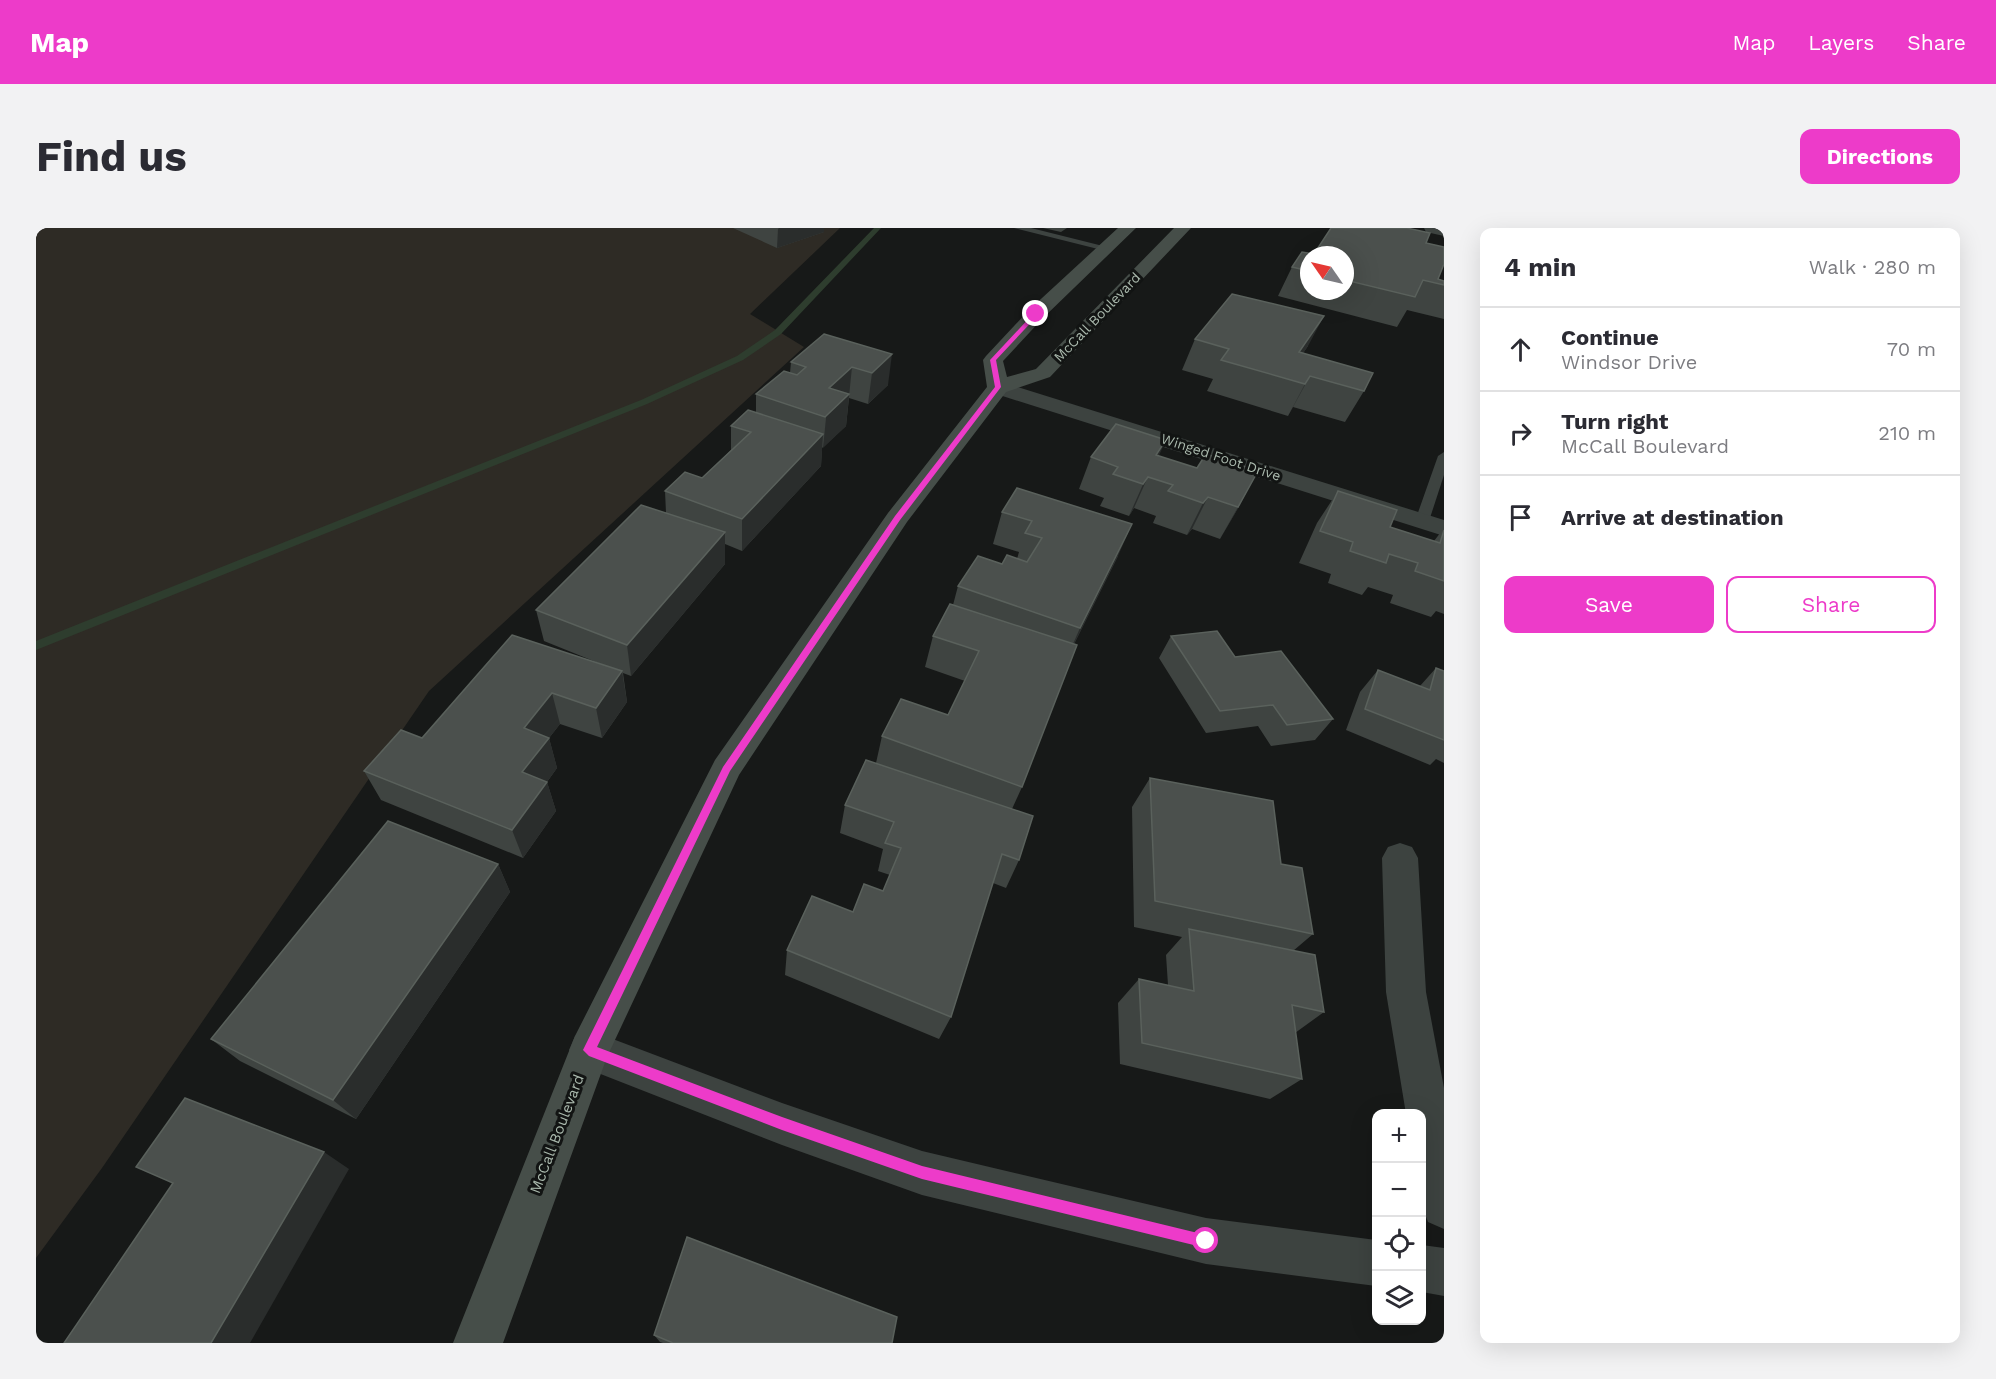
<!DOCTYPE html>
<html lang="en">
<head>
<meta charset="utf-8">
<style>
  :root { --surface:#fff; --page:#f2f2f3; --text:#2b2b33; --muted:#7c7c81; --line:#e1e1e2; --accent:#ed3bc9 }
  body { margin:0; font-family:"Work Sans",sans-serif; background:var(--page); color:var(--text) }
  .controls { position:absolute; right:18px; bottom:18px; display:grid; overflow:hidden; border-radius:12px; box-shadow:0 6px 24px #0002 }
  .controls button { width:54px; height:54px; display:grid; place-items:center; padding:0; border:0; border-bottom:2px solid var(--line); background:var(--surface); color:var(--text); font:30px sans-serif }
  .compass { position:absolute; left:1264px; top:18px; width:54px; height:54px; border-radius:50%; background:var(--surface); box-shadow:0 6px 24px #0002; rotate:304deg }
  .stop { position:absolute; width:18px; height:18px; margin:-14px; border:4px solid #ed3bc9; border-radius:50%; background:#fff }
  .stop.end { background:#ed3bc9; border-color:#fff; box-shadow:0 2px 6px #0008 }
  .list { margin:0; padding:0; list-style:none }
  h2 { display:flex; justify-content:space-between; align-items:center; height:78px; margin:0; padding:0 24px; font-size:26px }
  h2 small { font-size:20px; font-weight:400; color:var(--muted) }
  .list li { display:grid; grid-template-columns:39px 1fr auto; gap:18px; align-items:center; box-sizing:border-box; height:84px; padding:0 24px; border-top:2px solid var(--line) }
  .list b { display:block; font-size:22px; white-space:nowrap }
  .list p { margin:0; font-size:20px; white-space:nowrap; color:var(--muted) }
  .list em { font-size:20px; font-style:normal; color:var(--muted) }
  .actions { display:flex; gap:12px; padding:18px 24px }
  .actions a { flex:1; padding:14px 0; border:2px solid var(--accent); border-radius:12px; text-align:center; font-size:21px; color:var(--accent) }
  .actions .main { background:var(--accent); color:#fff }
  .icon { flex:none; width:33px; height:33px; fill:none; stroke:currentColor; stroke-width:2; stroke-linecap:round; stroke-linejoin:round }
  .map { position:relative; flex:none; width:1408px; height:1115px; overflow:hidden; border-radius:12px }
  header { display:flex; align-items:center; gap:36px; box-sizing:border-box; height:84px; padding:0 30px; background:var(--accent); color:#fff }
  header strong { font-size:28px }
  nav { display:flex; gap:33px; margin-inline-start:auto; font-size:21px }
  .intro { display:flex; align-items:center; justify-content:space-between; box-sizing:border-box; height:144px; padding:0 36px }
  h1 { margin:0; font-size:42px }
  .button { padding:15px 27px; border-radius:12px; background:var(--accent); color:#fff; font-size:21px; font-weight:700 }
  main { display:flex; gap:36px; padding:0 36px }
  aside { flex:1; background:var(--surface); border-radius:12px; box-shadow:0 6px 24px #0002 }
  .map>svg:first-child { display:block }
  .green { fill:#2e2b25 }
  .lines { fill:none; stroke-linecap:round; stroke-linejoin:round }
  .stream { fill:#2e3d2e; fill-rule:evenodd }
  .service { fill:#3d4340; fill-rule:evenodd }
  .minor { fill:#3d4340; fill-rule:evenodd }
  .tertiary { fill:#3d4340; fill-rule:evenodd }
  .secondary { fill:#464e49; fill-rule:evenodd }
  .wall { fill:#3f4441; fill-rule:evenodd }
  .shaded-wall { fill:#2a2d2c }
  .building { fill:#4b504d; stroke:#5a615c; stroke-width:1.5 }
  .route { fill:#ed3bc9 }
  .labels { text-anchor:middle; stroke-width:6; stroke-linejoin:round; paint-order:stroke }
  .far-street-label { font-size:14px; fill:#aab9ad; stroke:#121413 }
  .street-label { font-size:15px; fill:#aab9ad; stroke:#121413 }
</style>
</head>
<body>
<header>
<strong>Map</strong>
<nav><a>Map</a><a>Layers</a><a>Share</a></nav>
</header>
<div class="intro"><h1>Find us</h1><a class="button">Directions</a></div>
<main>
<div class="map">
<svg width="1408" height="1115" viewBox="0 0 1408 1115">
  <rect width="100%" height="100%" fill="#171918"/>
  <path class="green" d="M0 0H804L714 86 768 119 393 463 66 940 0 1030Z"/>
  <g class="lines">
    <path class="stream" d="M838 0H845L745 106 707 132 611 176 0 422V413L605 172 701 128 739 102Z"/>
    <g class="service">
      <path d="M978 0H995L1075 20 1070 23Z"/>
      <path d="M1408 224V247L1393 293 1391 296H1381L1379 293 1402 228Z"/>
    </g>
    <g class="minor">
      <path d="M962 153 1408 292V308L954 164 951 159 954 154Z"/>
      <path d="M1364 615 1376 619 1382 630 1390 764 1408 860V1001L1392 994 1386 978V886H1370L1350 764 1346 630 1352 619Z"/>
      <path d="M553 802 746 875 886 923 1170 990 1340 1012V1058L1170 1036 886 967 746 917 539 836 533 822 539 808Z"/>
      <path d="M1386 1017 1408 1020V1068L1386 1064Z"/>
    </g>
    <path class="tertiary" d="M1388 0H1408V8L1390 4Z"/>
    <path class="secondary" d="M1082 0H1100L1007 90 967 133 971 149 1000 141 1138 0H1155L1014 149 970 164 871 294 703 547 571 829 467 1115H417L539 808 679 532 852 285 951 159 947 132 950 128 993 82Z"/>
  </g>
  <g class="wall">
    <path d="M697 0H788V4L741 20Z"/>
    <path d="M1007 0H1031L1025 4Z"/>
    <path d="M1295 0H1371L1394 5 1390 15 1408 19V36L1402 51 1408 53V91L1371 82 1361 99 1242 68 1256 39 1266 24 1278 26ZM1273 27H1309V63H1273Z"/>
    <path d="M788 106 852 157 832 176 813 170 810 198 786 220 785 238 706 323 689 316V336L595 448 587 445 591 474 566 510 524 496 513 510 521 540 511 554 520 583 487 630 345 572 328 543 386 510 565 436 508 413 500 382 630 285 629 263 666 250 695 222V198L720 185V166L754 145 755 134Z"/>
    <path d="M1159 111 1272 118 1267 125 1328 163 1309 194 1257 179 1252 188 1171 163 1177 151 1146 142Z"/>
    <path d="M1123 228 1205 275 1184 311 1156 301 1151 307 1117 295 1120 288 1098 280 1093 288 1064 278 1068 270 1043 261 1055 229Z"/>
    <path d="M981 260 1082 328 1038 416 986 559 976 581 983 632 970 660 957 655 915 789 903 811 749 747 751 722 817 684 847 663 854 647 842 643 847 621 804 605 809 577 840 535 846 508 912 487 929 453 889 439 897 408 917 377 922 358 966 336 981 331 983 324 957 316 966 284Z"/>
    <path d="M1302 263 1354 299 1398 313 1408 300V386L1400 383 1395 389 1354 375 1357 367 1332 359 1326 367 1292 355 1295 346 1263 335 1281 295Z"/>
    <path d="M1135 408 1199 429 1297 491 1279 512 1235 518 1222 498 1170 505 1123 430Z"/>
    <path d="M1400 440 1408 443V535L1400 531 1394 537 1310 502 1324 464 1342 442 1384 458Z"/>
    <path d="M1114 550 1245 636 1277 706 1257 723 1288 784 1259 805 1266 851 1234 871 1084 836 1082 775 1103 751 1132 757 1130 727 1146 709 1098 699 1096 579Z"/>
    <path d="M462 636 474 664 320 891 204 833 175 811Z"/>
    <path d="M618 1107 856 1115H627L624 1114Z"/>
  </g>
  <g class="shaded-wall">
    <path d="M743 0H788V4L741 20 742 1Z"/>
    <path d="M1288 88 1272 118 1250 151 1263 124Z"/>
    <path d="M856 126 852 157 832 176 836 145Z"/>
    <path d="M816 139 810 198 787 220 793 160Z"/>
    <path d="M1274 148 1257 179 1252 188 1269 156Z"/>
    <path d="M787 206 785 238 706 323V291Z"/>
    <path d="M1130 212 1116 243 1111 251 1098 280 1093 288 1120 227Z"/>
    <path d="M1222 243 1205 275 1184 311 1202 279Z"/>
    <path d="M1172 269 1156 301 1151 307 1167 275Z"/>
    <path d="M1096 296 1082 328 1030 432 1044 400Z"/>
    <path d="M689 304V336L595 448 591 417Z"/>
    <path d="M586 443 591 474 566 510 560 480Z"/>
    <path d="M516 465 524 496 513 510 521 540 511 554 520 583 487 630 476 602 486 544 488 500Z"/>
    <path d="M462 636 474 664 320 891 297 872Z"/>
    <path d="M288 924 313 941 214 1115H175Z"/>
  </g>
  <g class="building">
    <path d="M1295 0H1371L1394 5 1390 15 1408 19V36L1402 51 1408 53V57L1387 52 1379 69 1309 52V27H1273V43L1256 39 1266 24 1278 26Z"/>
    <path d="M1196 66 1288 88 1263 124 1337 145 1328 163 1274 148 1269 156 1185 132 1193 121 1159 111Z"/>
    <path d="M788 106 856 126 836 145 816 139 793 160 813 166 789 189 720 166 748 143 761 147 770 139 755 134Z"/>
    <path d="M712 182 787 206 706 291 629 263 649 244 666 250 715 204 695 198Z"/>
    <path d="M1080 196 1130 212 1120 227 1161 240 1170 226 1222 243 1202 279 1172 269 1167 275 1132 263 1137 257 1112 249 1107 256 1077 246 1082 239 1055 229Z"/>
    <path d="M981 260 1096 296 1044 400 922 358 942 328 966 336 971 327 991 334 1006 310 989 305 996 293 966 284Z"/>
    <path d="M1302 263 1361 282 1354 299 1404 315 1408 302V353L1379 343 1382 335 1353 326 1350 335 1314 323 1317 314 1284 303Z"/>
    <path d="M605 277 689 304 591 417 500 382Z"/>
    <path d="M914 376 1041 417 986 559 846 508 865 471 912 487 943 423 897 408Z"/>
    <path d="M1181 403 1199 429 1245 423 1297 491 1251 497 1237 477 1184 483 1135 408Z"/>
    <path d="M476 407 586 443 560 480 516 465 488 500 513 510 486 544 511 554 476 602 328 543 365 502 386 510Z"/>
    <path d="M1400 440 1408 443V512L1329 481 1342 442 1394 462Z"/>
    <path d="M830 532 997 588 983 632 966 626 915 789 751 722 776 668 817 684 828 656 847 663 865 620 849 615 858 594 809 577Z"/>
    <path d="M1114 550 1237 573 1245 636 1266 640 1277 706 1119 673Z"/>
    <path d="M352 593 462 636 297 872 175 811Z"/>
    <path d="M1153 701 1279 727 1288 784 1256 777 1266 851 1106 815 1103 751 1158 763Z"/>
    <path d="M149 870 288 924 175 1115H28L137 955 100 939Z"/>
    <path d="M651 1009 861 1089 856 1115H637L618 1107Z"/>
  </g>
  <path class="route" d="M998 85 1003 86 960 132 965 159 864 292 694 543 561 819 746 889 886 938 1170 1007 1177 1013 1170 1020 886 951 746 902 553 828 547 822 687 539 859 288 959 159 954 132Z"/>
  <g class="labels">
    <g class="far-street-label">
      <text transform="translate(1061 89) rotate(-46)" y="5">McCall Boulevard</text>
      <text transform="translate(1185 229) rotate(18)" y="5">Winged Foot Drive</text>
    </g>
    <g class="street-label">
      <text transform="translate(521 906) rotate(-69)" y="5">McCall Boulevard</text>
    </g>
  </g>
</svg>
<div class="controls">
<button>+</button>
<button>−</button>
<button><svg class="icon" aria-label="locate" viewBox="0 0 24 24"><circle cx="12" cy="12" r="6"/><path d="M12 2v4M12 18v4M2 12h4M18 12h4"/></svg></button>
<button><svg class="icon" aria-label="layers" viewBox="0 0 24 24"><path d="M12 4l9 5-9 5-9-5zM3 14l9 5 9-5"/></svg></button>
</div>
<svg class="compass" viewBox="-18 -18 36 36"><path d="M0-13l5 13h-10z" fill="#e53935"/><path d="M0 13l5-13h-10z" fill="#7c7c81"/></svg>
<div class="stop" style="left:1170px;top:1013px"></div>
<div class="stop end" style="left:1000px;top:86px"></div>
</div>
<aside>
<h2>4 min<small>Walk · 280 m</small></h2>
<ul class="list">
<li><svg class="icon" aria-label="ahead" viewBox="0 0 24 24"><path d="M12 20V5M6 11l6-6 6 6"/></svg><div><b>Continue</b><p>Windsor Drive</p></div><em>70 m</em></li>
<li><svg class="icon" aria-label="right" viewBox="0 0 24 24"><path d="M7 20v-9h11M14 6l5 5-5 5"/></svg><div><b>Turn right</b><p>McCall Boulevard</p></div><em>210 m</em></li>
<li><svg class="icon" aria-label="arrive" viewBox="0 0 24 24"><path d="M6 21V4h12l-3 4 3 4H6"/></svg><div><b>Arrive at destination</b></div></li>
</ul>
<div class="actions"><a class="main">Save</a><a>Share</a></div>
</aside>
</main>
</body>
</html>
